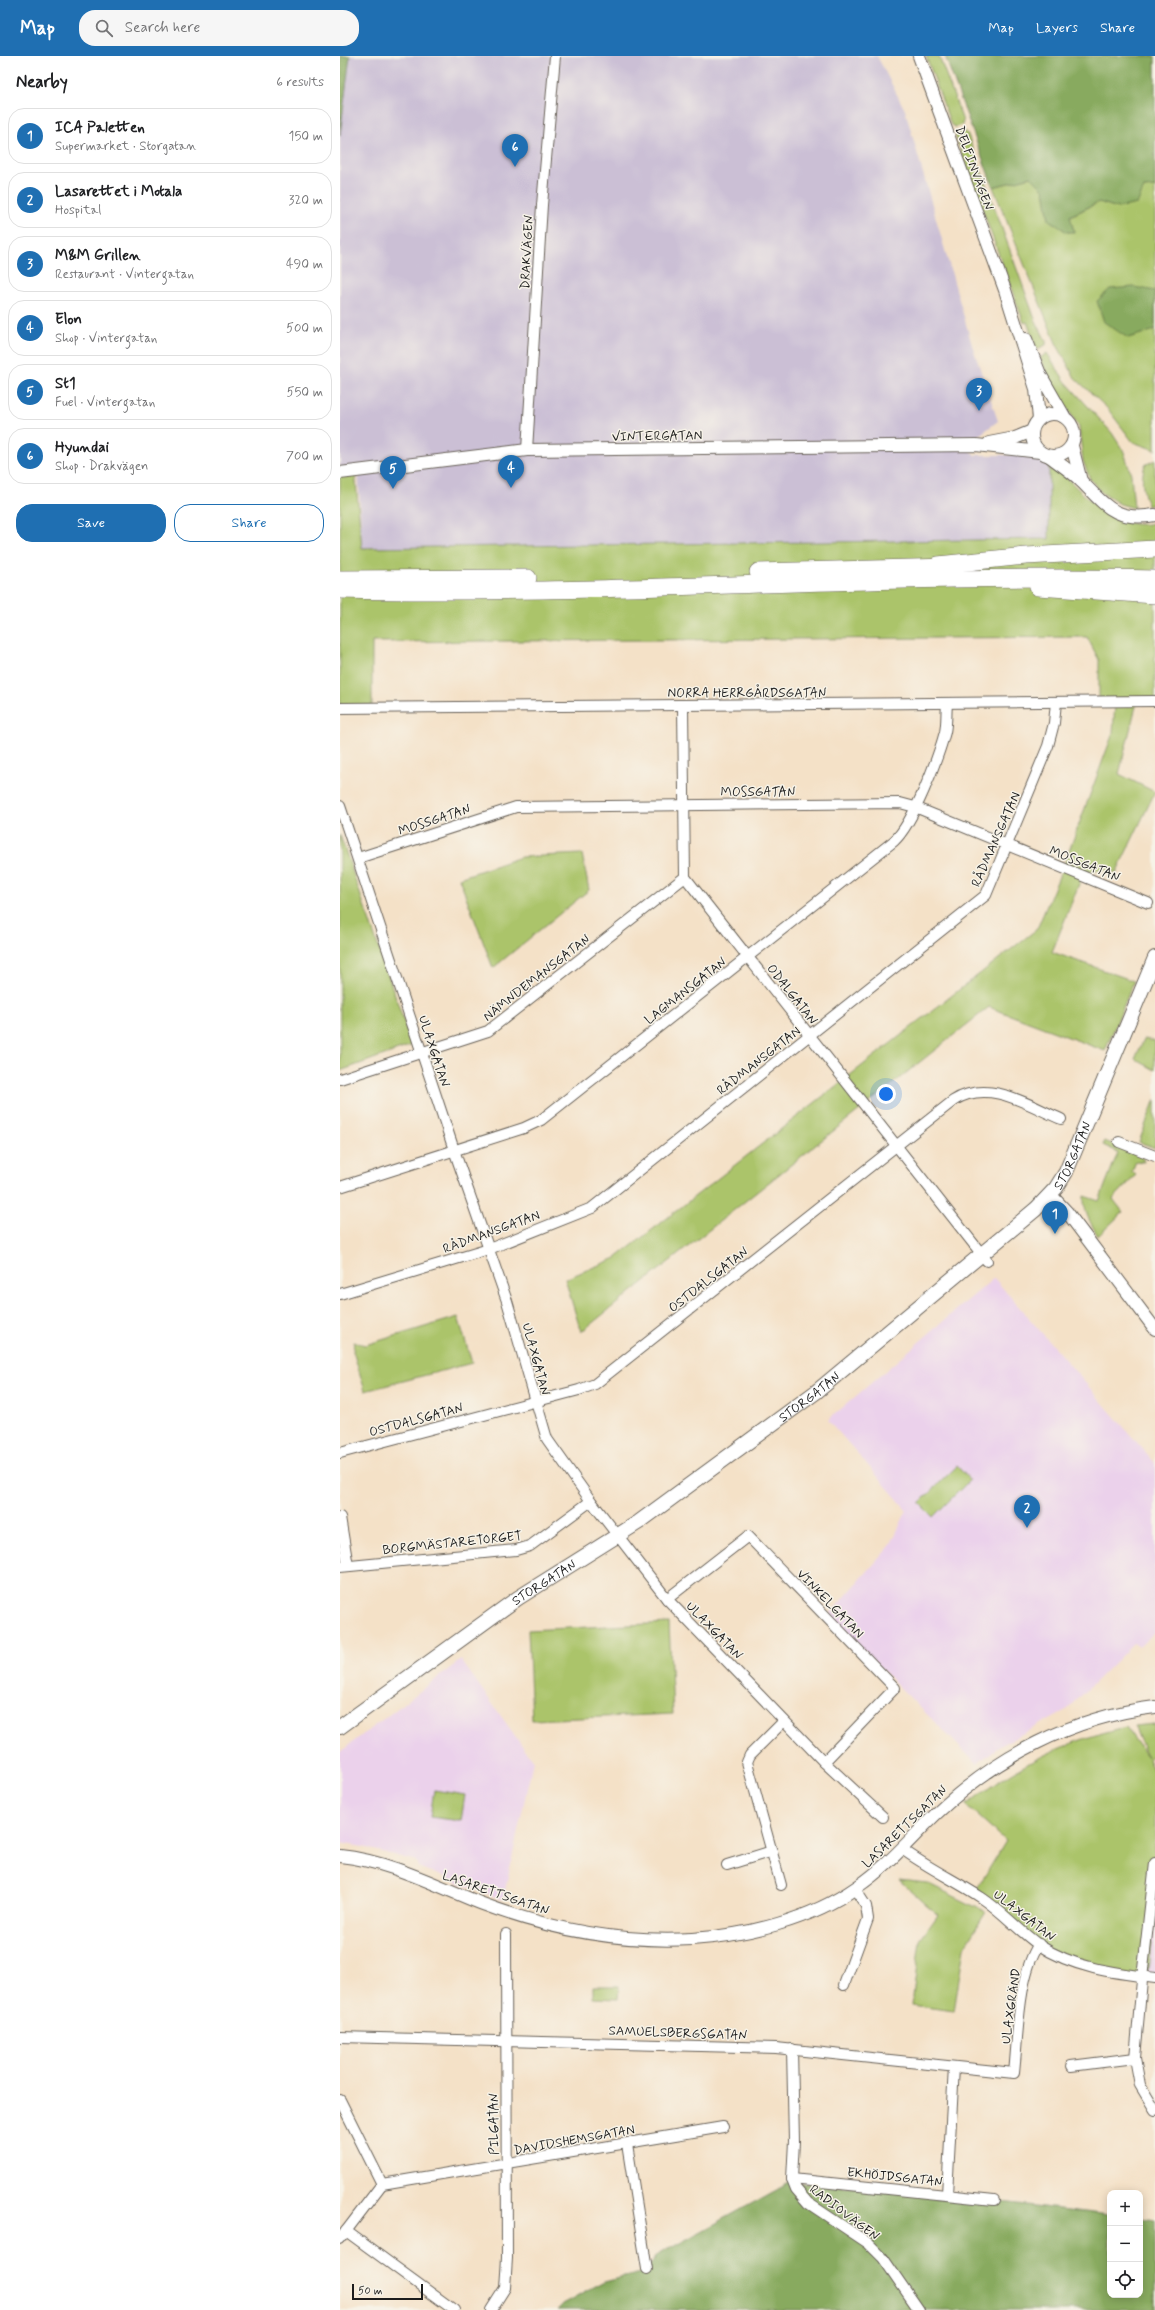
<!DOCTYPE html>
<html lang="en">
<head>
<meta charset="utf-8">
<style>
  :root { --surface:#fff; --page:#f6f6f6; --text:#202124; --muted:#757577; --line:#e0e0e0; --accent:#1f6fb2 }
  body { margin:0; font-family:Mynerve,sans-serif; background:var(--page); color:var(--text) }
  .controls { position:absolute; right:12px; bottom:12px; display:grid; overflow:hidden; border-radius:8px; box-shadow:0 2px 10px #0003 }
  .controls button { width:36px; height:36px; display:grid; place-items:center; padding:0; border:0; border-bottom:1px solid var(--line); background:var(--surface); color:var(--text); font:20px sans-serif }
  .scale { position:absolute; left:12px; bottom:10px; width:71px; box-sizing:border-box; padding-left:4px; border:2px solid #1c1c1c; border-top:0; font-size:11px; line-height:14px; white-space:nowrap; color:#1c1c1c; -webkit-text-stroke:3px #f7f3e8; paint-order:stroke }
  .you { position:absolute; left:546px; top:1038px; width:14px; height:14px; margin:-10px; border:3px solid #fff; border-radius:50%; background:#1a73e8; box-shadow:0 0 0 6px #1a73e833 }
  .badge { display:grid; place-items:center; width:26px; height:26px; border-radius:50%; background:var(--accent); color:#fff; font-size:13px; font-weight:700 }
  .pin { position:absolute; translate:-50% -33px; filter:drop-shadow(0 1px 2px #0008) }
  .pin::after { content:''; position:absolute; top:21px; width:14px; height:12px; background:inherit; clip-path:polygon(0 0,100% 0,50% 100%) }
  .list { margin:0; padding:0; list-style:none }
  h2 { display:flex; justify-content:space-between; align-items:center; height:52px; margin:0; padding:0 16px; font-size:17px }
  h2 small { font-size:13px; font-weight:400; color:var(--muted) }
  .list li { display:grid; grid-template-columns:26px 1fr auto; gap:12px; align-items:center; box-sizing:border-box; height:56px; margin:0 8px 8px; padding:0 8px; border:1px solid var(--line); border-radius:16px }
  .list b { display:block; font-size:15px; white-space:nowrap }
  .list p { margin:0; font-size:13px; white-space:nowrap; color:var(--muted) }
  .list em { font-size:13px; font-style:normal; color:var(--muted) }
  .actions { display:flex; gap:8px; padding:12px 16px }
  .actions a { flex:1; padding:9px 0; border:1px solid var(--accent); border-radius:16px; text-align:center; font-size:14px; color:var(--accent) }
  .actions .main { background:var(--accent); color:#fff }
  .icon { flex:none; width:22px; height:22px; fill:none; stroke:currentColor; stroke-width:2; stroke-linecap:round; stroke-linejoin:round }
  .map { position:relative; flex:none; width:815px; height:2254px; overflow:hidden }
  header { display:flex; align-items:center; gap:24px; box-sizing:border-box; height:56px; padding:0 20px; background:var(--accent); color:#fff }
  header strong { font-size:19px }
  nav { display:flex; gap:22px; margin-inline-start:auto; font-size:14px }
  .search { width:280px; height:36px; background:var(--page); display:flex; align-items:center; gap:10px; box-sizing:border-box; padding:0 14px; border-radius:16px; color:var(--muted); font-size:15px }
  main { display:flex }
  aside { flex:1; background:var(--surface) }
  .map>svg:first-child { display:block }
  .built { fill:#ebd1eb }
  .industrial { fill:#cbbfd5 }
  .green { fill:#abc46a; stroke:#647043 }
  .forest { fill:#88aa5e; stroke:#52633d }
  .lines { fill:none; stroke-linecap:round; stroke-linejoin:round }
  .minor-casing { stroke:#686158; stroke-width:12 }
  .tertiary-casing { stroke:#686158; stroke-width:14 }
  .secondary-casing { stroke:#686158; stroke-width:16 }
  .trunk-casing { stroke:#686158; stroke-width:18 }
  .minor { stroke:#fff; stroke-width:10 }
  .tertiary { stroke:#fff; stroke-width:12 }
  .secondary { stroke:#fff; stroke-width:14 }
  .trunk { stroke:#fff; stroke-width:17 }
  .labels { text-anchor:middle; stroke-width:3; stroke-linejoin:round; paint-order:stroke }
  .street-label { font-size:13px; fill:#1c1c1c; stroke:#f7f3e8 }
</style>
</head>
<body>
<header>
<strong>Map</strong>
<div class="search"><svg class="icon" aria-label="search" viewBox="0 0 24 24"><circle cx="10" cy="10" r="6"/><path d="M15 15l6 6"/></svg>Search here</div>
<nav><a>Map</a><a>Layers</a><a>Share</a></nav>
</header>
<main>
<aside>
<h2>Nearby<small>6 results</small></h2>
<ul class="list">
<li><span class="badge">1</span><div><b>ICA Paletten</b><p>Supermarket · Storgatan</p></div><em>150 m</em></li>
<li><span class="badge">2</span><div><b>Lasarettet i Motala</b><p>Hospital</p></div><em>320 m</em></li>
<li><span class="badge">3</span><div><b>M&amp;M Grillen</b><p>Restaurant · Vintergatan</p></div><em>490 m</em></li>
<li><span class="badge">4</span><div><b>Elon</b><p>Shop · Vintergatan</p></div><em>500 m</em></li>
<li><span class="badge">5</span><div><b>St1</b><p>Fuel · Vintergatan</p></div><em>550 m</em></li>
<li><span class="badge">6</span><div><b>Hyundai</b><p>Shop · Drakvägen</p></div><em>700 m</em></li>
</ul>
<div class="actions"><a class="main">Save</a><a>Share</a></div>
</aside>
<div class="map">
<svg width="815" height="2254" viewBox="0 0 815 2254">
  <rect width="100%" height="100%" fill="#f7f3e8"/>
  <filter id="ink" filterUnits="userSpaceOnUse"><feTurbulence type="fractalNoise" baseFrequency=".025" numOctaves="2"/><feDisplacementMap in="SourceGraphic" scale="8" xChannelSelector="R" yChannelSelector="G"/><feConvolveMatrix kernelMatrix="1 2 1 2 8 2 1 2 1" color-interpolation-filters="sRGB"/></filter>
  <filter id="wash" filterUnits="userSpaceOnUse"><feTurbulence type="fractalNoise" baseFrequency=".012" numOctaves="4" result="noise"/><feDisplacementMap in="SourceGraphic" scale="16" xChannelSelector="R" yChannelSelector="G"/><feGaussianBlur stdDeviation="0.9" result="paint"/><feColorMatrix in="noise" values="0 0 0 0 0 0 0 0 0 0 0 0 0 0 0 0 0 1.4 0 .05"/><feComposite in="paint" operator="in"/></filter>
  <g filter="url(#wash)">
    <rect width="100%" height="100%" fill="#f4e1c7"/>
    <g class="built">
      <path d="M654 1222 815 1407V1576L799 1591 794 1587 728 1653 658 1691 637 1708 488 1560 550 1490 567 1454 488 1364Z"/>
      <path d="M121 1604 193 1705 163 1844 78 1811 76 1805 23 1791 0 1787V1696Z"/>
      <path d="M815 1854V1923L807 1922Z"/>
    </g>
    <path class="industrial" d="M9 0H537L565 54 632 289 658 365 625 390 635 399H673L701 402 709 406 710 483 22 492 18 415 0 417V48Z"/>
    <g class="green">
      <path d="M586 0H599L623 65 622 69 615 71 611 69Z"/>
      <path d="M625 75 628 79 695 263 706 285V289L697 293 687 266 684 267 615 79Z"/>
      <path d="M691 121 704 133 710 164 727 176 734 175 729 161 759 146 778 152 804 132 815 131V394L793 386 767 352 735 322 716 287 653 131Z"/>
      <path d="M707 297 725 325 772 377 784 396 791 418 794 452 780 448 762 437 750 423 743 405 739 371 711 327 700 302Z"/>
      <path d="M815 404V448L808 450C803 435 800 424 805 409Z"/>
      <path d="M709 406C741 431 768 477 815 467V646H797L779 718 815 736 776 817 764 813 743 818 712 896 794 925 765 995 649 951 241 1276 225 1223 276 1202 697 873 723 811 773 677 775 647 759 646V604L747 581 32 586V650H0V417L15 415 22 492 709 483Z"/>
      <path d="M0 779 72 989 0 1015Z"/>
      <path d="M242 798 249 834 153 912 119 822 181 801Z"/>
      <path d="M804 983 815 985V1014L795 1003Z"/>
      <path d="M815 1043V1092L799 1086Z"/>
      <path d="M765 1085 802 1101 804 1106 796 1105 792 1116 796 1119 773 1143 783 1156 758 1180C751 1168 743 1155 744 1140L759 1145 778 1096 763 1089Z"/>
      <path d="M118 1261 132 1307 25 1335 13 1295 14 1286 25 1289Z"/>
      <path d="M617 1410 630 1424 593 1461 579 1447Z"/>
      <path d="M329 1567 333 1658 192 1664 188 1574Z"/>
      <path d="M815 1668V1697L808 1703 815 1718V1855L807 1922 763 1918 696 1889 635 1836 666 1785 626 1749C676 1710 724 1685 786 1671L807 1701 794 1670Z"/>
      <path d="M94 1734 125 1739 121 1765 90 1761Z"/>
      <path d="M559 1824 587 1827 646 1856 624 1892 614 1955 572 1949 580 1884 598 1859Z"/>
      <path d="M253 1930H279L278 1943 253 1942Z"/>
    </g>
    <g class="forest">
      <path d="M0 0H10L0 79Z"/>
      <path d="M605 0H815V131L804 132 797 148 778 152 759 146 730 160 734 176H727L709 164 704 134 691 121 653 131Z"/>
      <path d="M794 231 815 235V274L788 282 764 266 757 245 770 233Z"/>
      <path d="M451 2126 612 2140 770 2159V2239H800V2162L815 2164V2254H217L223 2248 264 2226 305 2216 318 2199Z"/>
    </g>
  </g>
  <g filter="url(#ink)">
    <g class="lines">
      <g class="minor-casing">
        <g id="minor">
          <path d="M187 394 202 149 215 0"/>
          <path d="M343 649 345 821 647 1205"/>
          <path d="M0 652 815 645"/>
          <path d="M0 750 114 1094 167 1245 207 1383 251 1445 327 1543 484 1706 543 1761"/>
          <path d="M18 802 176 751 560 747 575 751 808 847"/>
          <path d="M0 1023 148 975 345 821"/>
          <path d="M779 1086 815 1100"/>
          <path d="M0 1131 184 1072 201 1064 554 785C573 768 598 702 605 676 607 666 606 657 607 648"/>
          <path d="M0 1238 149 1193 252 1152 646 839 708 690 714 667 716 646"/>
          <path d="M0 1397 239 1334 255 1328 613 1045C649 1022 688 1049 721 1063"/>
          <path d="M0 1461 8 1510"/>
          <path d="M0 1511 176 1494 190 1490 251 1445"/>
          <path d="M327 1543 408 1480 555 1632 484 1706"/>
          <path d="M562 1793C588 1812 616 1825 642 1842 663 1856 679 1875 699 1889 733 1912 775 1917 815 1922"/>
          <path d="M815 1807 803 1913 795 2002 800 2029 815 2054"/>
          <path d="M387 1809 432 1795"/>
          <path d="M441 1829 407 1706 410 1699 444 1665"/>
          <path d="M504 1929 528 1863 526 1850 515 1833"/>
          <path d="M0 1981 436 1992 674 2017C678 1980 678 1919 699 1888"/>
          <path d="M452 1993 454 2085 452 2123 456 2133 468 2147 528 2187 543 2202 579 2254"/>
          <path d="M731 2010 795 2002"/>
          <path d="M0 2044 42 2128"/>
          <path d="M287 2088 307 2213"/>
          <path d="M452 2123 654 2144"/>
          <path d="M42 2128 383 2071"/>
          <path d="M607 2138 614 2011"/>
          <path d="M6 2175 114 2254"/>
          <path d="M0 2183 42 2128"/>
          <path d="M151 2254 165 2232 167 2202 166 1878"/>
        </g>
      </g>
      <g class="tertiary-casing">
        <g id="tertiary">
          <path d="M579 0 665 234 696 333 699 363"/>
          <path d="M686 283 700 318 724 360"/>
          <circle cx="713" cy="379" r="21"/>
          <path d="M649 387 675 382 692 375"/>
          <path d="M732 390 741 425"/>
          <path d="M709 400C720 408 732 416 741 425 766 450 776 466 815 459"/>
          <path d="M0 417 187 394 636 389 700 396"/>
          <path d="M711 1139 727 1156 815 1273"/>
          <path d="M0 1800C49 1805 95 1829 140 1847 208 1873 279 1887 352 1883 409 1879 470 1864 517 1831 548 1810 570 1783 596 1758 656 1701 732 1661 815 1651"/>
        </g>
      </g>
      <g class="secondary-casing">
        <g id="secondary">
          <path id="s1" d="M0 1671 178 1542 299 1466 476 1336 696 1153 716 1132 726 1116 815 902"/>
        </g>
      </g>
      <g class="trunk-casing">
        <g id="trunk">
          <path d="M598 509 686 500 815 493"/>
          <path d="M418 516 610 511"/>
          <path d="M0 523 188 522"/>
          <path d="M698 531 815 539"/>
          <path d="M0 534C272 540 543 517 815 523"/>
        </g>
      </g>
      <use href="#minor" class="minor"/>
      <use href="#tertiary" class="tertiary"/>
      <use href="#secondary" class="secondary"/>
      <use href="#trunk" class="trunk"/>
    </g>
  </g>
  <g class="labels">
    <g class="street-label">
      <text transform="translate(635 112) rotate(70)" y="5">DELFINVÄGEN</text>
      <text transform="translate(186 196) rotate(-87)" y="5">DRAKVÄGEN</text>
      <text transform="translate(317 379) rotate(-1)" y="5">VINTERGATAN</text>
      <text x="407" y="641">NORRA HERRGÅRDSGATAN</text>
      <text x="418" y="740">MOSSGATAN</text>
      <text transform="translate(94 763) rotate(-18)" y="5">MOSSGATAN</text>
      <text transform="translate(655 783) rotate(-66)" y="5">RÅDMANSGATAN</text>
      <text transform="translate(745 807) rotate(22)" y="5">MOSSGATAN</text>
      <text transform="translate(196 921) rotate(-38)" y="5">NÄMNDEMANSGATAN</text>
      <text transform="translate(345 934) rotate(-38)" y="5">LAGMANSGATAN</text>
      <text transform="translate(453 938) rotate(52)" y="5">ODALGATAN</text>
      <text transform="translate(95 995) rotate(72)" y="5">ULAXGATAN</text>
      <text transform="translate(418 1004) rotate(-38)" y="5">RÅDMANSGATAN</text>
      <text dy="5" stroke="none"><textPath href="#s1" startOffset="934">STORGATAN</textPath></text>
      <text transform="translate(151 1175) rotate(-20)" y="5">RÅDMANSGATAN</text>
      <text transform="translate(368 1223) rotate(-38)" y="5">OSTDALSGATAN</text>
      <text transform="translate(197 1303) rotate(75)" y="5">ULAXGATAN</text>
      <text dy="5" stroke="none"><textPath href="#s1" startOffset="574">STORGATAN</textPath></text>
      <text transform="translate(76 1363) rotate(-15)" y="5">OSTDALSGATAN</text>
      <text transform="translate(112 1486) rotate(-6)" y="5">BORGMÄSTARETORGET</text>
      <text dy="5" stroke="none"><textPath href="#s1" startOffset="250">STORGATAN</textPath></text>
      <text transform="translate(491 1547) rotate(46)" y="5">VINKELGATAN</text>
      <text transform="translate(375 1574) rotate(46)" y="5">ULAXGATAN</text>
      <text transform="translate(564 1770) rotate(-44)" y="5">LASARETTSGATAN</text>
      <text transform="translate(156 1836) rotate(19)" y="5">LASARETTSGATAN</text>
      <text transform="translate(685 1859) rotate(38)" y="5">ULAXGATAN</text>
      <text transform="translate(670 1950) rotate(-82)" y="5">ULAXGRÄND</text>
      <text transform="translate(338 1976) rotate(2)" y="5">SAMUELSBERGSGATAN</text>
      <text transform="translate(153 2068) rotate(-90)" y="5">PILGATAN</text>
      <text transform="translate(234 2083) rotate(-10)" y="5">DAVIDSHEMSGATAN</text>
      <text transform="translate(555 2120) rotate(6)" y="5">EKHÖJDSGATAN</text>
      <text transform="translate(505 2156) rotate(37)" y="5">RADIOVÄGEN</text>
    </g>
  </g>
</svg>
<div class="controls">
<button>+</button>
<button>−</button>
<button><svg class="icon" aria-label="locate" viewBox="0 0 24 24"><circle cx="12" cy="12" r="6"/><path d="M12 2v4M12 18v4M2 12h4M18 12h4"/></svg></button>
</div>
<div class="scale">50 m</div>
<div class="you"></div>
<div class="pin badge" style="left:715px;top:1178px">1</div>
<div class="pin badge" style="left:687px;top:1472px">2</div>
<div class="pin badge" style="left:639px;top:355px">3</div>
<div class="pin badge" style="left:171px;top:432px">4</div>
<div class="pin badge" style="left:53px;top:433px">5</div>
<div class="pin badge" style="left:175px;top:111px">6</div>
</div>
</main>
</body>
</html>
